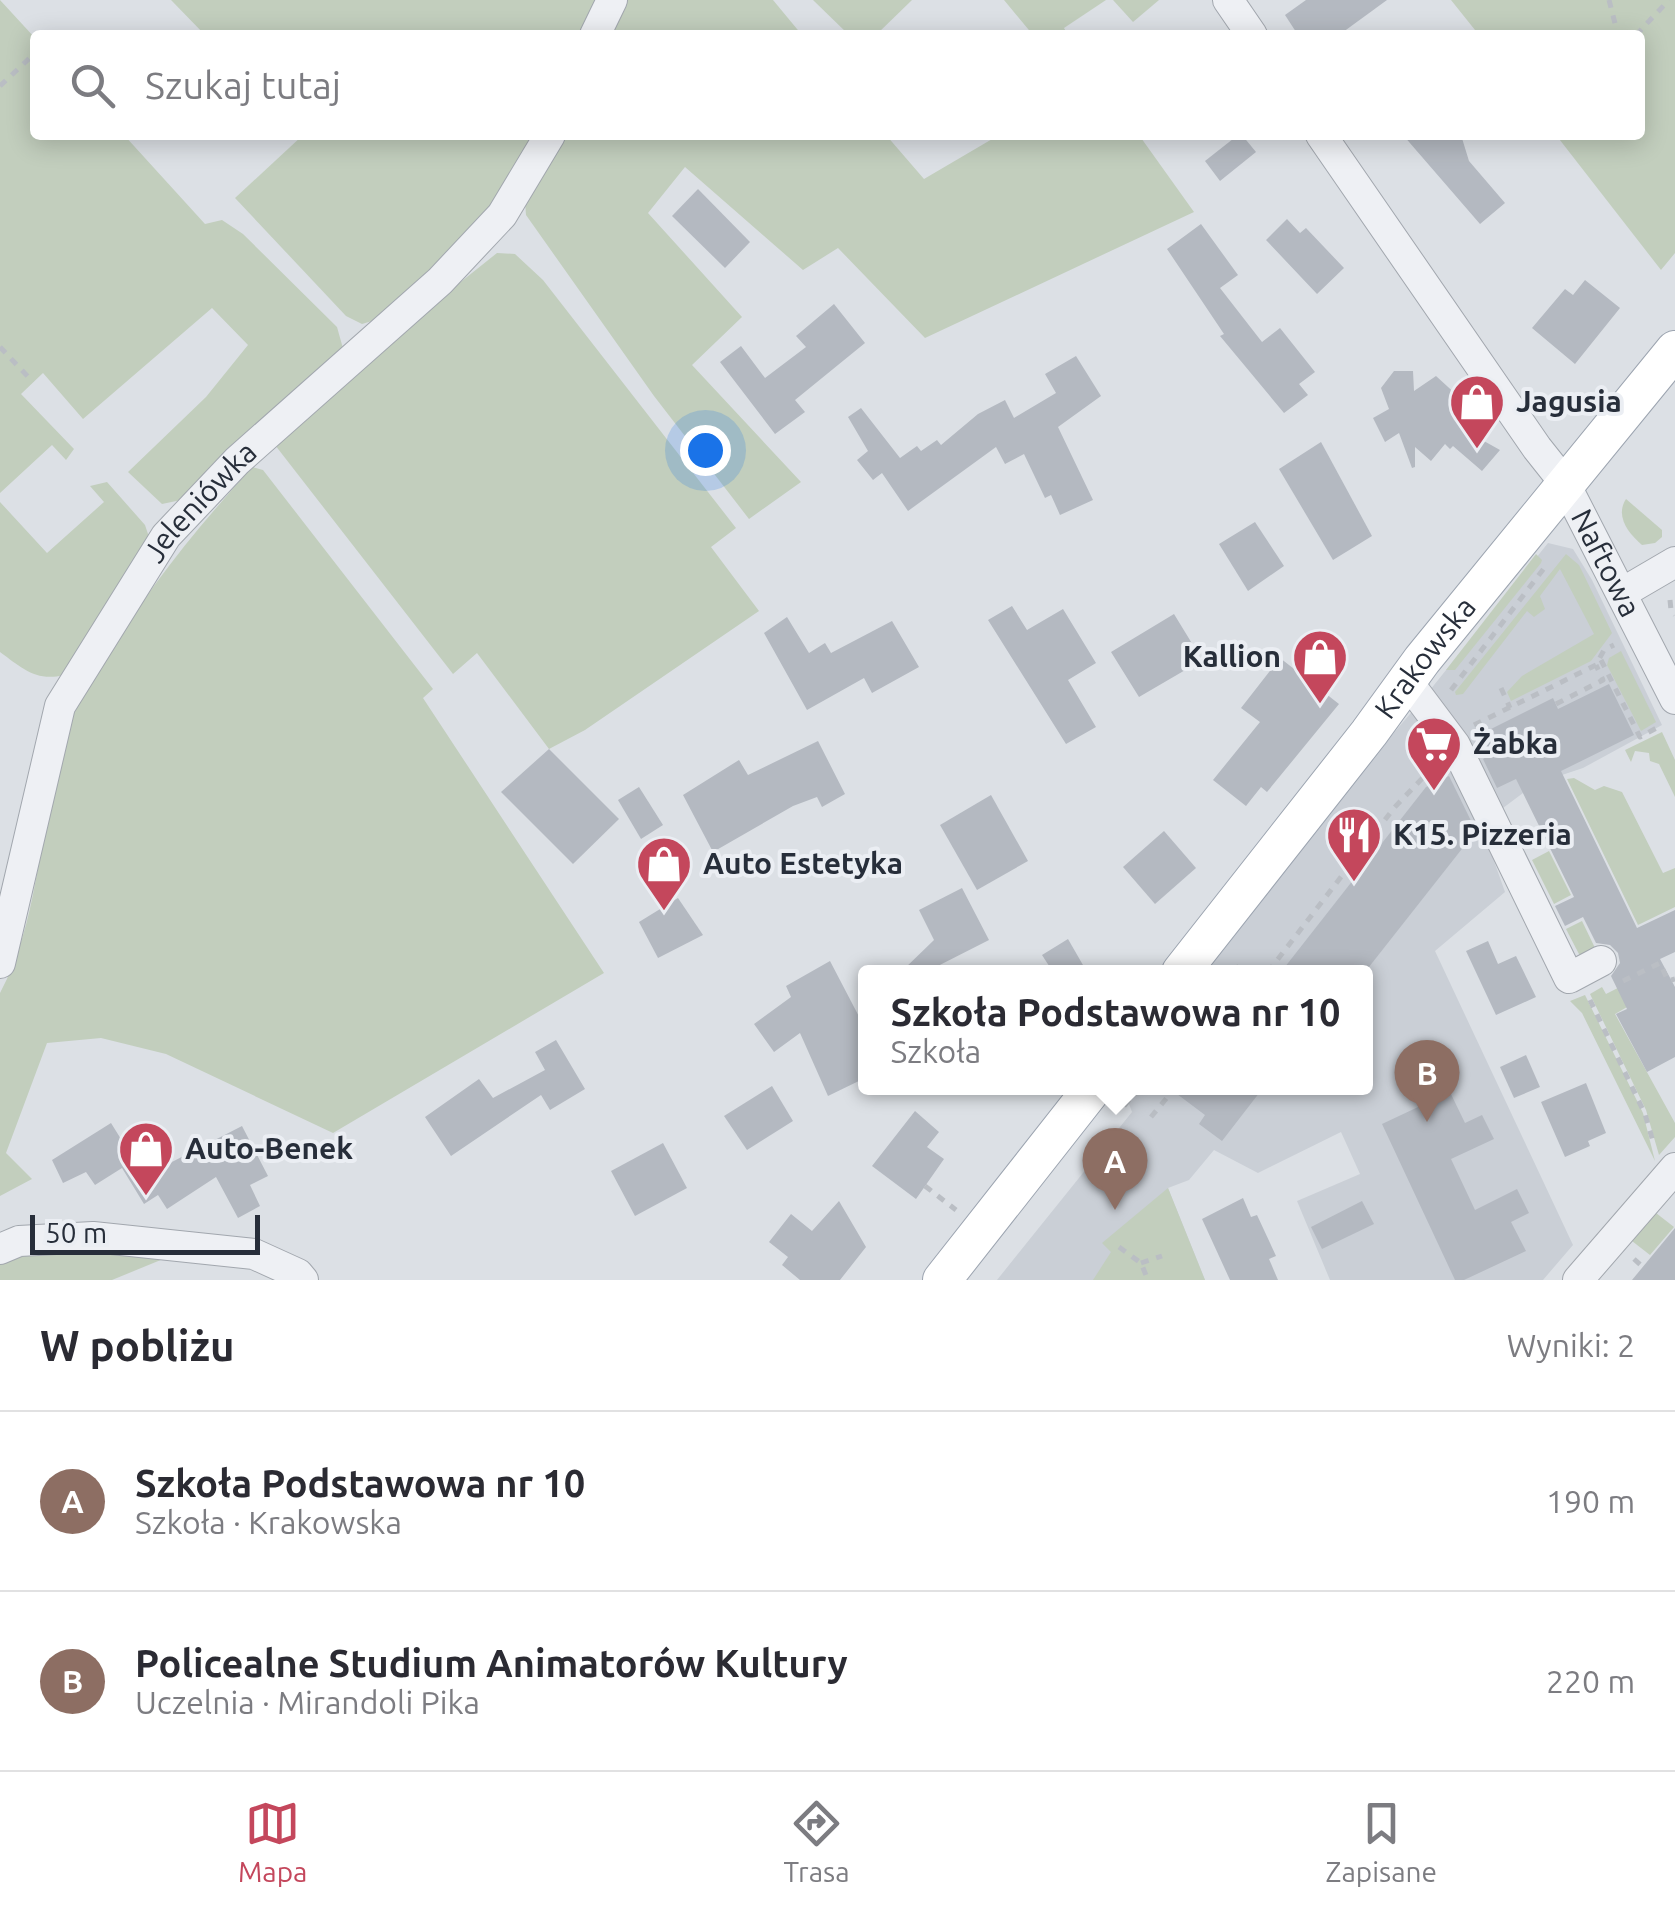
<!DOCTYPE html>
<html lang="pl">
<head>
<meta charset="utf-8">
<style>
  :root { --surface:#fff; --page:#f2f2f3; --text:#2b2b33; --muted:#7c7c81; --line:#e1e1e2; --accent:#c4475c }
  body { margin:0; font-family:Ubuntu,sans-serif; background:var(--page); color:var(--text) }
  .scale { position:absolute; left:30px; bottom:25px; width:230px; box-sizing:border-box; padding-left:10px; border:5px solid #272e3a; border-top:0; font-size:28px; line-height:35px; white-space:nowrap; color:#272e3a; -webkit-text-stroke:8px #ebeef3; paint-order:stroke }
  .you { position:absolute; left:705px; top:450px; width:35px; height:35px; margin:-25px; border:8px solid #fff; border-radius:50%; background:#1a73e8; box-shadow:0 0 0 15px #1a73e833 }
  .badge { display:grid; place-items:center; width:65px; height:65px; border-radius:50%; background:var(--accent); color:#fff; font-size:32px; font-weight:700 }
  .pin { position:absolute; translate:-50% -82px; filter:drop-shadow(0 2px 5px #0008) }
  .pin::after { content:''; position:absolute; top:52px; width:35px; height:30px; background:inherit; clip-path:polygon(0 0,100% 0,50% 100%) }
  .popup { position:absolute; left:858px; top:965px; width:515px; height:130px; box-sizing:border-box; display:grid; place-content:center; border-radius:10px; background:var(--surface); filter:drop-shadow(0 2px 8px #0005); font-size:32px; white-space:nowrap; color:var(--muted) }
  .popup b { font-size:38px; color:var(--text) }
  .popup::after { content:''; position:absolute; left:50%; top:100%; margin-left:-20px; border:20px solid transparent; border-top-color:var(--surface) }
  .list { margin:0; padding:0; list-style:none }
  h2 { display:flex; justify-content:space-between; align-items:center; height:130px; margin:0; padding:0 40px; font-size:42px }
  h2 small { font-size:32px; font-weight:400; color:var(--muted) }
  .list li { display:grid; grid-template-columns:65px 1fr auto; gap:30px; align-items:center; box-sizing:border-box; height:180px; padding:0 40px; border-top:2px solid var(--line) }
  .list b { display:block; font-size:38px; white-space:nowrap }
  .list p { margin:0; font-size:32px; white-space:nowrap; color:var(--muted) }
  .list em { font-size:32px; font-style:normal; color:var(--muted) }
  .icon { flex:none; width:55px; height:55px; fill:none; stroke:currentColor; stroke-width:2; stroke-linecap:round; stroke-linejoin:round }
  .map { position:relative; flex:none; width:1675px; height:1280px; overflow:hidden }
  .search { position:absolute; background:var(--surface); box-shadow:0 5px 25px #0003; left:30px; right:30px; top:30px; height:110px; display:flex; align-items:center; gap:25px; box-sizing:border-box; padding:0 35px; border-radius:10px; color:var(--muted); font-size:38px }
  .sheet { height:490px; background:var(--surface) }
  nav { display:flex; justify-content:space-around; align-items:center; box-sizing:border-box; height:140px; border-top:2px solid var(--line); background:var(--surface); font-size:28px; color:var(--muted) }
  nav a { display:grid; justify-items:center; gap:5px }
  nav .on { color:var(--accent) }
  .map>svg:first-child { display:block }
  .built { fill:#cacfd6 }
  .green { fill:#c2cebd }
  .building { fill:#b4b9c1 }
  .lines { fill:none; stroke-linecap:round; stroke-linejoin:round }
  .minor-casing { stroke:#a2a7ae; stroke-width:32 }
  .major-casing { stroke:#9ca4b0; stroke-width:40 }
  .path { stroke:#babec4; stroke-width:5; stroke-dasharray:8 8; stroke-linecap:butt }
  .minor { stroke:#eef0f4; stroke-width:30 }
  .major { stroke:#fff; stroke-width:38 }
  .labels { text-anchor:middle; stroke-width:8; stroke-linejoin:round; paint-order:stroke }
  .poi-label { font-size:30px; font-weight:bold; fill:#272e3a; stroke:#ebeef3; text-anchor:start }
  .street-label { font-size:30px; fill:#272e3a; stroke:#ebeef3 }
</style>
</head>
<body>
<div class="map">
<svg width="1675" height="1280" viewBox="0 0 1675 1280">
  <rect width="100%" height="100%" fill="#dce0e5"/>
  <path class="built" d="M1548 543 1573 549 1592 580 1662 725 1583 768 1535 784 1491 817 1483 830 1505 892 1435 951 1573 1245 1543 1280H1330L1297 1201 1360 1174 1341 1132 1258 1173 1214 1150 1189 1180 1168 1188 1205 1280H997L1132 1112 1123 1088H1365V972H1200L1254 896 1422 700Z"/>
  <g class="green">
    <path d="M0 0 35 38V135H124L205 224 222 220 243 234 337 327 344 352 181 500 162 504 128 472 206 397 248 345 212 308 83 419 43 373 21 394 74 449 66 460 52 445 0 493Z"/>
    <path d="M171 0H598L582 35H205Z"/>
    <path d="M626 0H773L802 35H609Z"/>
    <path d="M813 0H912L876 35H849Z"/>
    <path d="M1004 0H1106L1064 28 1068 35H1033Z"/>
    <path d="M1113 0H1159L1133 22Z"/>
    <path d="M1451 0H1675V253L1661 270 1556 135H1640V35H1479Z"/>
    <path d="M303 135H540L469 237 382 318 362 324 346 316 235 198Z"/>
    <path d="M559 135H886L924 179 999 135H1139L1194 212 925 338 838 248 803 270 685 167 648 213 742 317 692 365 801 482 749 519 654 396 526 215 525 202Z"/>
    <path d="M497 253 515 254 543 280 736 528 711 547 759 611 585 730 549 749 477 653 453 674 275 445 298 412Z"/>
    <path d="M252 467 263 470 433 689 423 698 604 973 333 1133 166 1054 101 1038 47 1043 6 1153 32 1179 0 1196V993C45 910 37 808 71 721 78 702 91 685 101 668 143 593 195 531 252 467Z"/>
    <path d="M107 482 145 525 150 540 64 675C36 682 22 668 0 652V502L47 553 104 502 90 486Z"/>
    <path d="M1626 499 1662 530V537L1655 543 1642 545C1628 533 1615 516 1626 499Z"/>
    <path d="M1536 554 1542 560 1541 563 1455 670H1446Z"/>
    <path d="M1566 554 1579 565 1612 633 1591 661 1511 701 1507 692 1522 676 1594 634 1560 569 1540 596 1545 609 1534 617 1527 611 1463 694 1456 695 1455 692Z"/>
    <path d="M1621 651 1656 722 1641 731 1607 665 1609 658Z"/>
    <path d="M1662 732 1675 760V797L1659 764 1650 761 1649 753 1635 751 1631 762 1625 750Z"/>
    <path d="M1574 778 1595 790 1604 786 1622 792 1663 873 1675 868V907L1638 925 1567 779Z"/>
    <path d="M1549 851 1571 895 1554 904 1532 860Z"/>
    <path d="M1582 921 1596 950 1581 958 1566 929Z"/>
    <path d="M1655 969 1646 996 1615 1014 1675 1123V1137L1659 1155 1646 1110 1590 994 1602 987 1606 994Z"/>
    <path d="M1585 995 1643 1113 1655 1161 1582 1013 1570 1001Z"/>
    <path d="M1168 1188 1205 1280H1093L1111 1252 1102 1243Z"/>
    <path d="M1656 1213 1674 1227 1650 1255 1632 1241Z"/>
    <path d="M99 1247 168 1257 112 1280H0V1260L22 1249Z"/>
  </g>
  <g class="building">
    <path d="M1306 0H1387L1339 35H1298L1285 15Z"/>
    <path d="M1238 135H1242L1256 152 1220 181 1205 161Z"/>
    <path d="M1403 135H1461L1469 161 1505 203 1480 224Z"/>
    <path d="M698 189 750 242 725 268 672 216Z"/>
    <path d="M1287 219 1300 233 1306 228 1344 268 1317 294 1266 240Z"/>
    <path d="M1201 224 1238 275 1220 288 1262 342 1280 328 1315 372 1299 384 1308 395 1284 413 1220 336 1224 334 1167 249Z"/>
    <path d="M1585 280 1620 308 1575 364 1532 328 1565 289 1573 295Z"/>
    <path d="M834 304 865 343 795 400 805 412 775 434 720 362 741 346 765 378 806 347 796 336Z"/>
    <path d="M1076 356 1101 396 1058 427 1093 500 1060 515 1051 495 1045 498 1024 454 1005 464 996 447 908 511 882 473 873 480 857 460 868 451 848 417 861 408 900 458 917 446 921 451 937 440 941 445 978 414 1005 400 1014 418 1056 393 1045 374Z"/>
    <path d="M1394 371H1413L1414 391 1436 376 1471 408 1466 414 1475 421 1466 431 1500 450 1482 471 1453 446 1450 449 1445 444 1431 461 1415 447V467L1412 468 1399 433 1385 442 1373 418 1389 409 1381 388Z"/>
    <path d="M1321 442 1372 536 1333 560 1279 469Z"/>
    <path d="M1255 522 1284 566 1248 591 1219 544Z"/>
    <path d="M1012 606 1027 630 1063 609 1096 663 1068 680 1096 727 1066 744 988 620Z"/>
    <path d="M1174 614 1196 650 1181 659 1187 669 1139 697 1111 652Z"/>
    <path d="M787 617 809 653 825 643 831 653 892 621 919 667 872 693 864 678 807 710 764 633Z"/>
    <path d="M1280 658 1339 704 1267 792 1261 787 1246 806 1213 780 1260 722 1241 708Z"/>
    <path d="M1609 684 1634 735 1561 771 1637 928 1675 910V952L1660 959 1675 987V1057L1647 1072 1616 1014 1627 1009 1611 976 1620 963 1618 953 1610 945 1596 943 1583 917 1565 926 1555 906 1574 897 1516 779 1497 788 1483 759 1488 756 1477 736 1553 698 1558 709Z"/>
    <path d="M818 741 845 794 822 807 817 797 793 806 713 852 683 795 739 760 748 775Z"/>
    <path d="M549 749 619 819 573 864 501 792Z"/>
    <path d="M1449 776 1476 831 1365 972H1281L1426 787Z"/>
    <path d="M639 787 663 825 641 839 618 800Z"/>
    <path d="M991 795 1028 861 977 890 940 825Z"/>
    <path d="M1164 831 1196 868 1155 904 1123 867Z"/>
    <path d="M962 888 989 940 926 972H901L934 940 919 910Z"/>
    <path d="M678 898 703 935 658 958 639 922Z"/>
    <path d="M1068 939 1087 972H1053L1042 955Z"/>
    <path d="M1488 941 1498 964 1516 956 1536 997 1496 1015 1466 951Z"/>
    <path d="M830 961 865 1028V1078L828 1096 800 1033 774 1052 754 1024 791 997 786 986Z"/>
    <path d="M556 1040 585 1089 550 1110 541 1095 451 1156 425 1117 479 1079 493 1098 545 1070 535 1052Z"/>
    <path d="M1526 1055 1540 1087 1514 1098 1500 1067Z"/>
    <path d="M1586 1083 1606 1133 1588 1141 1590 1146 1565 1157 1541 1102Z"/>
    <path d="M772 1086 793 1121 747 1150 724 1116Z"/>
    <path d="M1169 1088H1263L1222 1141 1199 1124 1205 1115Z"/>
    <path d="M1450 1092 1465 1123 1482 1115 1494 1139 1451 1159 1475 1210 1517 1189 1529 1213 1511 1222 1526 1251 1464 1280H1455L1382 1124Z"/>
    <path d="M915 1111 939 1132 927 1147 944 1159 916 1199 872 1166Z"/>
    <path d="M111 1123 134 1160 156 1146 168 1164 242 1126 268 1176 250 1185 260 1206 238 1218 216 1177 167 1209 158 1195 144 1204 122 1168 95 1185 86 1172 63 1183 52 1160Z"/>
    <path d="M663 1143 687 1188 635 1216 611 1171Z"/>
    <path d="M1243 1198 1251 1217 1257 1215 1276 1256 1269 1259 1278 1280H1230L1202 1219Z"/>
    <path d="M839 1201 866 1247 840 1280H800L782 1265 788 1257 769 1242 791 1214 812 1231Z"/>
    <path d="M1362 1201 1374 1224 1322 1249 1311 1227Z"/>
    <path d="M1675 1228V1280H1632Z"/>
  </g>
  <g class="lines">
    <g class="minor-casing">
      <g id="minor">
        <path d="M1228 0 1252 35"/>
        <path d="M595 35 612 0"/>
        <path id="s1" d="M1321 135 1537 448 1564 482 1675 699"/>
        <path d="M1622 593 1675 562"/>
        <path d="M1407 681 1455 745 1569 978 1601 961"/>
        <path id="s2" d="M0 963 60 706 166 536 237 461 440 281 502 215 550 135"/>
        <path d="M0 1249 19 1241 93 1237 254 1254 298 1274 303 1280"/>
        <path d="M1578 1280 1675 1168"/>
      </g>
    </g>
    <g class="major-casing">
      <g id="major">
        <path id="s3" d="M1181 972 1369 733 1422 660 1675 350"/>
        <path d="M942 1280 1093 1088"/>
      </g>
    </g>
    <g class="path">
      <path d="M1609 0 1618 35"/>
      <path d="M1636 35 1669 0"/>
      <path d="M0 86 35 53"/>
      <path d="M0 347 33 382"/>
      <path d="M1670 600 1671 610 1675 615"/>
      <path d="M1601 660 1640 737 1662 725"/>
      <path d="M1501 688 1510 708"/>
      <path d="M1451 690 1545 567"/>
      <path d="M1556 704 1603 680 1596 665"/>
      <path d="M1474 725 1596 665 1604 650 1614 645"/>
      <path d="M1234 972 1244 960"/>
      <path d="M1268 972 1394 808 1432 768"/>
      <path d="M1623 981 1660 963 1668 981 1675 979"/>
      <path d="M1590 1000 1645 1114 1654 1145"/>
      <path d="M1124 1106 1139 1088"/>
      <path d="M1151 1117 1175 1088"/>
      <path d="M925 1186 956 1210"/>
      <path d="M1119 1247 1141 1263 1148 1280"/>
      <path d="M1634 1259 1643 1267"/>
      <path d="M1141 1263 1162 1256"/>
    </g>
    <use href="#minor" class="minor"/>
    <use href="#major" class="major"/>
  </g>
  <defs>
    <g id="shop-pin" transform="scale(2.875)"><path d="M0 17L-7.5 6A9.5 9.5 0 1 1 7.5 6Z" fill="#c4475c" stroke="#ebeef3"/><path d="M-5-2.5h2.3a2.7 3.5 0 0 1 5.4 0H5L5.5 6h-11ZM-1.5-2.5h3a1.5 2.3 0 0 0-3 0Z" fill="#fff"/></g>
    <g id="supermarket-pin" transform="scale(2.875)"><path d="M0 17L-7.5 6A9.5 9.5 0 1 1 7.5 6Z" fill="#c4475c" stroke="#ebeef3"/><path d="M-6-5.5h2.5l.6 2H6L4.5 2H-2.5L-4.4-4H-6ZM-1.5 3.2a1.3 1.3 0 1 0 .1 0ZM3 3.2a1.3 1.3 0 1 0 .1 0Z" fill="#fff"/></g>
    <g id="restaurant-pin" transform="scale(2.875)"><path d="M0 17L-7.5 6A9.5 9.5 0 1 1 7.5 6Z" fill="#c4475c" stroke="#ebeef3"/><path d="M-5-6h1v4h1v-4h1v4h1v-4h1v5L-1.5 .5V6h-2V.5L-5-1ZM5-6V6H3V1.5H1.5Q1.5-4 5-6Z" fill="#fff"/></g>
  </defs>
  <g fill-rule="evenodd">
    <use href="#shop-pin" x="1477" y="402"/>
    <use href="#shop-pin" x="1320" y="657"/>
    <use href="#supermarket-pin" x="1434" y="744"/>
    <use href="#restaurant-pin" x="1354" y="835"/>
    <use href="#shop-pin" x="664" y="864"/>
    <use href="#shop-pin" x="146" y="1149"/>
  </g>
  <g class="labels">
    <g class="poi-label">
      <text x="1516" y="412">Jagusia</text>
      <text x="1281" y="667" text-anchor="end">Kallion</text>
      <text x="1473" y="754">Żabka</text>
      <text x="1393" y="845">K15. Pizzeria</text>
      <text x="703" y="874">Auto Estetyka</text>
      <text x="185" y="1159">Auto-Benek</text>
    </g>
    <g class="street-label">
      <text dy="10" stroke="none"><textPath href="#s2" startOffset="512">Jeleniówka</textPath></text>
      <text dy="10" stroke="none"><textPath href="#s1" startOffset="515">Naftowa</textPath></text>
      <text dy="10" stroke="none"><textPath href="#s3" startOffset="398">Krakowska</textPath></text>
    </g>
  </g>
</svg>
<div class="scale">50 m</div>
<div class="you"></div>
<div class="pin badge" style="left:1115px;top:1210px;background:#8d6e63">A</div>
<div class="popup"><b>Szkoła Podstawowa nr 10</b>Szkoła</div>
<div class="pin badge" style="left:1427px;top:1122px;background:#8d6e63">B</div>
<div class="search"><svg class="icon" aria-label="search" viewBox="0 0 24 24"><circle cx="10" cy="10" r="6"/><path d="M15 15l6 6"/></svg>Szukaj tutaj</div>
</div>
<section class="sheet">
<h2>W pobliżu<small>Wyniki: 2</small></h2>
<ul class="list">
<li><span class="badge" style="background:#8d6e63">A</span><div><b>Szkoła Podstawowa nr 10</b><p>Szkoła · Krakowska</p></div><em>190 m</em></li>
<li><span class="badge" style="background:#8d6e63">B</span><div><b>Policealne Studium Animatorów Kultury</b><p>Uczelnia · Mirandoli Pika</p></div><em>220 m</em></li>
</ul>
</section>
<nav>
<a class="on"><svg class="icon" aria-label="map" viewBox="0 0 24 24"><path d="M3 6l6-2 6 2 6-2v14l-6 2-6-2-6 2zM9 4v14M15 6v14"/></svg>Mapa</a>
<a><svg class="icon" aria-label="directions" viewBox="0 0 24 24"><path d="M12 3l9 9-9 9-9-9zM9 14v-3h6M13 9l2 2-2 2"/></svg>Trasa</a>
<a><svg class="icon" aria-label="saved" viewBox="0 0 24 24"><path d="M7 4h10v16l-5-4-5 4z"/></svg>Zapisane</a>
</nav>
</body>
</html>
